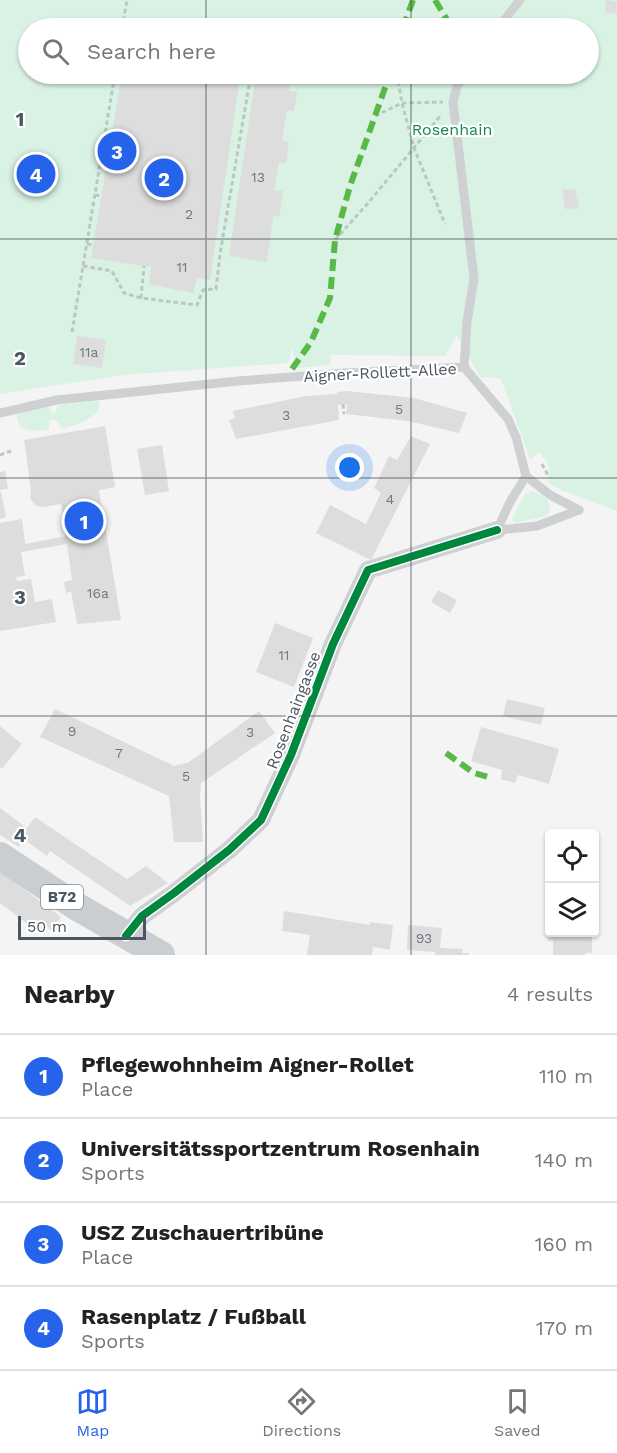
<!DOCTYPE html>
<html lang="en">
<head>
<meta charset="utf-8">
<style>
  :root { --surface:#fff; --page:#f2f2f2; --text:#222; --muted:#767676; --line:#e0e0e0; --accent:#2563eb }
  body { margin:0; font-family:"Work Sans",sans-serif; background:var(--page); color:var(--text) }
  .controls { position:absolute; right:18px; bottom:18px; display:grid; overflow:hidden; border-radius:6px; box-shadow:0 2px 4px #0004 }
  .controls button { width:54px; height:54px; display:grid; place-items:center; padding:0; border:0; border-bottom:2px solid var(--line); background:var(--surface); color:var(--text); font:30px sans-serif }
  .scale { position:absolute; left:18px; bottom:15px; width:128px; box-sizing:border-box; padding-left:6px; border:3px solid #4a5661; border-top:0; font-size:16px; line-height:21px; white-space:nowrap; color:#4a5661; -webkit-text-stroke:4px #fff; paint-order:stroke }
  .you { position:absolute; left:350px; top:468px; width:21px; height:21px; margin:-15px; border:4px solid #fff; border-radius:50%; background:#1a73e8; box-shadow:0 0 0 9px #1a73e833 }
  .badge { display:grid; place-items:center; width:39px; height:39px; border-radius:50%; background:var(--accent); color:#fff; font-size:20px; font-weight:700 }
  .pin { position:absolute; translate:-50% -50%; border:3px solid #fff; box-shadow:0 2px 6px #0006 }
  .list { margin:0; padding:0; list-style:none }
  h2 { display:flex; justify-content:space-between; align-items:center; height:78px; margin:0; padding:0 24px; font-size:26px }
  h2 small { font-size:20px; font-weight:400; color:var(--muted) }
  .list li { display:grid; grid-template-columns:39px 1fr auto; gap:18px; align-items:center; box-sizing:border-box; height:84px; padding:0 24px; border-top:2px solid var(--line) }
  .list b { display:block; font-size:22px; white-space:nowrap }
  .list p { margin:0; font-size:20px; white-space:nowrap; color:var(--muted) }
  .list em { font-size:20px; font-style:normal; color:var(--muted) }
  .icon { flex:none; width:33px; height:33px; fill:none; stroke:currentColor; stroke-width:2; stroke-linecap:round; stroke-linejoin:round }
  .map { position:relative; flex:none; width:617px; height:955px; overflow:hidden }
  .search { position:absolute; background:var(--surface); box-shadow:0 2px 4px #0004; left:18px; right:18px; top:18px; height:66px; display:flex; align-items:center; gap:15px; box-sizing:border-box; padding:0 21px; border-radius:33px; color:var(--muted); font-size:22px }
  .sheet { height:414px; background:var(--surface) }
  nav { display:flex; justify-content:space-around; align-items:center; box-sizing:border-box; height:84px; border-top:2px solid var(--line); background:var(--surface); font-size:16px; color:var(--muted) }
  nav a { display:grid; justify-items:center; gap:3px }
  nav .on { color:var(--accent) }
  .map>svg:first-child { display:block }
  .green { fill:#d9f2e3; fill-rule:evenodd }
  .building { fill:#ddddde }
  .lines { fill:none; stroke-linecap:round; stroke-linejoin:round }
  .path { stroke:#bcc7c4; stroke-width:3; stroke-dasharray:4.5 3; stroke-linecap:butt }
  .service { stroke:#ced0d2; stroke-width:9 }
  .minor { stroke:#ced0d2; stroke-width:18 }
  .primary { stroke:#caced1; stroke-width:28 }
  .quiet { stroke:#58b947; stroke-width:6; stroke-dasharray:12 6; stroke-linecap:butt }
  .cycleway-casing { stroke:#fff; stroke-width:11 }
  .cycleway { stroke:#00873e; stroke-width:8 }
  .grid { fill:none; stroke:#4a5661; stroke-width:1.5; stroke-opacity:0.55 }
  .labels { text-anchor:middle; stroke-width:4.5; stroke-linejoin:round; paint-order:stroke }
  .number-label { font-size:14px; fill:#707881 }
  .shield { fill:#fff; stroke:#808990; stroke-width:1.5 }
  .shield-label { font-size:15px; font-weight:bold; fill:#4a5661 }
  .park-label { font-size:16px; fill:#17864f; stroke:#fff }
  .street-label { font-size:16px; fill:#4a5661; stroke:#fff }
  .grid-label { font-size:20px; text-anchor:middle; font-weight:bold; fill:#4a5661; stroke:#fff; stroke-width:4.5; stroke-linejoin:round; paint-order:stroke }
</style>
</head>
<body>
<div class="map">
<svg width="617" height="955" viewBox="0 0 617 955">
  <rect width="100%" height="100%" fill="#f4f4f4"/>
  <g class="green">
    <path d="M0 0H617V511L561 490 547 482C552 468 549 463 539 452L530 459 501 379 480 377 457 335 445 356 331 355 330 365 296 368 292 348 288 363 123 375 0 394ZM28 28H588V74H28Z"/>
    <path d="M97 400 100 403 97 413 81 423 62 429 58 422 55 420 49 421V429C35 432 17 433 17 415L19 412 50 407 52 414 55 413 58 406 60 405Z"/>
    <path d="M531 491C542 495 553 499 549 513L544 517 514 523 512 519 525 494Z"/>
  </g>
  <g class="building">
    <path d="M606 0 617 2V14L605 12Z"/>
    <path d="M122 74H214L240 78 210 280 197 278 193 293 149 284 151 267 91 258Z"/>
    <path d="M256 74H291L289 91 297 92 294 111 287 110 282 140 289 142 286 164 279 162 274 190 283 191 279 217 273 216 267 262 229 256Z"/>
    <path d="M575 189 579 208 565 209 562 190Z"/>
    <path d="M77 336 106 340 102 368 73 364Z"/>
    <path d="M347 391 414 398 467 413 459 433 408 421 346 414 347 404 338 405 339 420 236 439 229 420 235 418 233 411 306 396 337 394V392Z"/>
    <path d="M105 426 115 487 99 490 121 620 77 624 71 591 66 593 64 582 72 580 67 544 21 552 25 576 16 577 17 581 31 579 35 602 52 599 56 622 0 631V523L22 519 25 544 66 536 61 504 44 507 36 506 30 498 31 490 24 440Z"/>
    <path d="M411 436 430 444 371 560 316 533 330 505 366 524 381 493 374 488 389 456 397 460Z"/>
    <path d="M162 445 169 491 145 495 137 449Z"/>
    <path d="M5 471 8 489 0 490V472Z"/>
    <path d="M0 492H1L6 517 0 519Z"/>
    <path d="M438 590 457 600 450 613 431 602Z"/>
    <path d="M275 623 313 638 294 687 256 672Z"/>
    <path d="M507 699 545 708 541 725 503 716Z"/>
    <path d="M55 709 174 766 189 762 259 711 275 733 201 783 200 797 203 842H174L169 796 40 737Z"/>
    <path d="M0 726 22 744 2 769 0 767Z"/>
    <path d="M481 727 559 749 549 784 518 775 515 783 501 779 502 770 471 761Z"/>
    <path d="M0 808 27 828 35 817 127 879 146 866 168 883 130 906 50 851 47 856 22 838 19 847 0 835Z"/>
    <path d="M1 872 61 917 51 930 45 926 39 933 0 903V873Z"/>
    <path d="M284 911 370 925V922L393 925 390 950 373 947 372 955H307L310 935 282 931Z"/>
    <path d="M408 925 442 928 440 948 463 949 462 953H469V955H435V952L407 950Z"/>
    <path d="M548 932H592V953H585V955H553V940L548 941Z"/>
  </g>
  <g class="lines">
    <g class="path">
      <path d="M122 28 127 0"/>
      <path d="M397 74 402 103 414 148 445 224"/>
      <path d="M114 77 121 78"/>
      <path d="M375 116 402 103 443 102"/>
      <path d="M103 143 110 144"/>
      <path d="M95 195 102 196"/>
      <path d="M335 240 369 202 442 114"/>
      <path d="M87 244 93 245"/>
      <path d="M83 266 112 271 124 293 141 298 197 305 203 290 216 289 220 254 251 74"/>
      <path d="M141 298 144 266"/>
      <path d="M72 332 115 74"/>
      <path d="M343 404 344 413H345"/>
      <path d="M0 455 11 451"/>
      <path d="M542 464 547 473 545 476"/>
    </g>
    <g class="service">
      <path d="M498 28 520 0"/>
      <path d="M464 367 467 322 474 278 453 102 457 87 465 74"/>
      <path d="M464 367 508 419 516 437 526 476 510 502 497 530"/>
      <path d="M0 413 57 400 238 381 344 373 464 367"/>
      <path d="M526 476 550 495 579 510"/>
      <path d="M497 530 537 526 579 510"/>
    </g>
    <path class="minor" d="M126 936 142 916 174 893 229 850 261 820 291 755 333 644 368 570 497 530"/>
    <path class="primary" d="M0 856 74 905 161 955"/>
    <g class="quiet">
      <path d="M435 0 452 28"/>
      <path d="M403 28 413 0"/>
      <path d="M292 369 311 342 330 298 335 240 350 186 390 74"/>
      <path d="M446 753 474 773 492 778"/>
    </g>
    <g class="cycleway-casing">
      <path id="cycleway" d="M126 936 142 916 174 893 229 850 261 820 291 755 333 644 368 570 497 530"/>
    </g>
    <use href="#cycleway" class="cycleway"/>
  </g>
  <path class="grid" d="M206 0V28M411 0V28M206 74V955M411 74V955M0 239H617M0 478H617M0 716H617"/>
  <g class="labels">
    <g class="number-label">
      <text x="258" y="182">13</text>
      <text x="189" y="219">2</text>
      <text x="182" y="272">11</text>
      <text x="89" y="357">11a</text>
      <text x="399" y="414">5</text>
      <text x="286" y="420">3</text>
      <text x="390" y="504">4</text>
      <text x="98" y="598">16a</text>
      <text x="284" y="660">11</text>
      <text x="72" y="736">9</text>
      <text x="250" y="737">3</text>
      <text x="119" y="758">7</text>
      <text x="186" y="781">5</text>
      <text x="424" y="943">93</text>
    </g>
    <rect class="shield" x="41" y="885" width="42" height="24" rx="4.5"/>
    <g class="shield-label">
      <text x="62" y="902">B72</text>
    </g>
    <g class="park-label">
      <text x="452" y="135">Rosenhain</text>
    </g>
    <g class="street-label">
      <text transform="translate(380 372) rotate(-3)" y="6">Aigner-Rollett-Allee</text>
      <text transform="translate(293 710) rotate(-69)" y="6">Rosenhaingasse</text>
    </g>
  </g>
  <g class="grid-label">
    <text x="20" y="126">1</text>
    <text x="20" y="365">2</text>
    <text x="20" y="604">3</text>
    <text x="20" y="842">4</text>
  </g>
</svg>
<div class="controls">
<button><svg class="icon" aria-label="locate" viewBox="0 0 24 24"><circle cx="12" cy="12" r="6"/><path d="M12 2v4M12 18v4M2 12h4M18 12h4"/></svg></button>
<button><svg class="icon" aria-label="layers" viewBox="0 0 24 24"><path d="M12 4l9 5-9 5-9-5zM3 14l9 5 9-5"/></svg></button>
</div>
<div class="scale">50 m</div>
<div class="you"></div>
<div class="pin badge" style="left:84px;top:521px">1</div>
<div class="pin badge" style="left:164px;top:178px">2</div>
<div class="pin badge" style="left:117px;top:151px">3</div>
<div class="pin badge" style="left:36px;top:174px">4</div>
<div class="search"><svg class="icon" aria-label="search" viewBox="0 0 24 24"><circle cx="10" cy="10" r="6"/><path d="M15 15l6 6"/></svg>Search here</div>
</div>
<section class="sheet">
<h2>Nearby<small>4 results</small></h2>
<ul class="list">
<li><span class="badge">1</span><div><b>Pflegewohnheim Aigner-Rollet</b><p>Place</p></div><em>110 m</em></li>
<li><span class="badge">2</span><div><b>Universitätssportzentrum Rosenhain</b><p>Sports</p></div><em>140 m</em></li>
<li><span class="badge">3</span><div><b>USZ Zuschauertribüne</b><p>Place</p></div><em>160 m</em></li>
<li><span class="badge">4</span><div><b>Rasenplatz / Fußball</b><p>Sports</p></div><em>170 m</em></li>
</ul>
</section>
<nav>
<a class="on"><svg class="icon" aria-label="map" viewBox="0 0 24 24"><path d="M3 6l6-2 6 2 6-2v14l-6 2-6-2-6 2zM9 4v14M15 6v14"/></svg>Map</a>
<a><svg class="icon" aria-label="directions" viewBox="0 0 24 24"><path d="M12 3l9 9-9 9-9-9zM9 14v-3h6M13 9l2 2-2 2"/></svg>Directions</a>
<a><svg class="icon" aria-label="saved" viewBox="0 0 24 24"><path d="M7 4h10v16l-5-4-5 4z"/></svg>Saved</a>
</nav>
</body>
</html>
